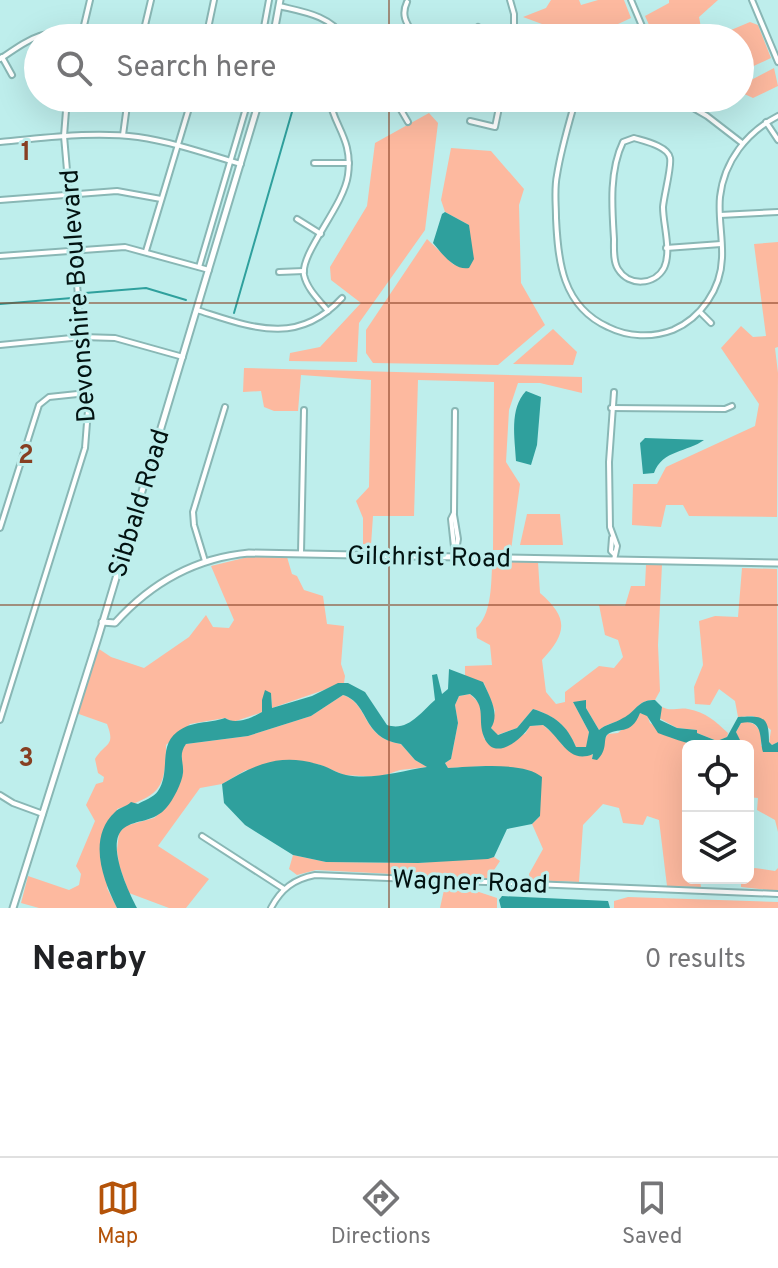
<!DOCTYPE html>
<html lang="en">
<head>
<meta charset="utf-8">
<style>
  :root { --surface:#fff; --page:#f2f2f2; --text:#202124; --muted:#757577; --line:#e0e0e0; --accent:#b45309 }
  body { margin:0; font-family:Overpass,sans-serif; background:var(--page); color:var(--text) }
  .controls { position:absolute; right:24px; bottom:24px; display:grid; overflow:hidden; border-radius:12px; box-shadow:0 8px 32px #0002 }
  .controls button { width:72px; height:72px; display:grid; place-items:center; padding:0; border:0; border-bottom:2px solid var(--line); background:var(--surface); color:var(--text); font:40px sans-serif }
  .list { margin:0; padding:0; list-style:none }
  h2 { display:flex; justify-content:space-between; align-items:center; height:104px; margin:0; padding:0 32px; font-size:34px }
  h2 small { font-size:26px; font-weight:400; color:var(--muted) }
  .icon { flex:none; width:44px; height:44px; fill:none; stroke:currentColor; stroke-width:2; stroke-linecap:round; stroke-linejoin:round }
  .map { position:relative; flex:none; width:778px; height:908px; overflow:hidden }
  .search { position:absolute; background:var(--surface); box-shadow:0 8px 32px #0002; left:24px; right:24px; top:24px; height:88px; display:flex; align-items:center; gap:20px; box-sizing:border-box; padding:0 28px; border-radius:44px; color:var(--muted); font-size:30px }
  .sheet { height:248px; background:var(--surface) }
  nav { display:flex; justify-content:space-around; align-items:center; box-sizing:border-box; height:112px; border-top:2px solid var(--line); background:var(--surface); font-size:22px; color:var(--muted) }
  nav a { display:grid; justify-items:center; gap:4px }
  nav .on { color:var(--accent) }
  .map>svg:first-child { display:block }
  .green { fill:#fdb99f }
  .water { fill:#2fa09d }
  .lines { fill:none; stroke-linecap:round; stroke-linejoin:round }
  .stream { stroke:#2fa09d; stroke-width:2 }
  .minor-casing { stroke:#89b7b5; stroke-width:8 }
  .tertiary-casing { stroke:#89b7b5; stroke-width:9 }
  .minor { stroke:#fff; stroke-width:4 }
  .tertiary { stroke:#fff; stroke-width:5 }
  .grid { fill:none; stroke:#873f22; stroke-width:2; stroke-opacity:0.55 }
  .labels { text-anchor:middle; stroke-width:6; stroke-linejoin:round; paint-order:stroke }
  .street-label { font-size:26px; fill:#021211; stroke:#beeeec }
  .grid-label { font-size:26px; text-anchor:middle; font-weight:bold; fill:#873f22; stroke:#beeeec; stroke-width:6; stroke-linejoin:round; paint-order:stroke }
</style>
</head>
<body>
<div class="map">
<svg width="778" height="908" viewBox="0 0 778 908">
  <rect width="100%" height="100%" fill="#beeeec"/>
  <g class="green">
    <path d="M551 0H579L581 5 598 0H624L631 18 588 38H551L550 27 523 17 546 8Z"/>
    <path d="M669 0H718L699 17 703 38H655L645 16 669 3Z"/>
    <path d="M750 22 758 25 771 58 745 70V75L753 79 774 68 778 86 753 98 740 92V38H712Z"/>
    <path d="M429 113 438 123 425 230 359 323 357 362 289 361 290 353 320 347 361 303 331 280 330 267 367 206 375 143Z"/>
    <path d="M451 148 491 151 524 189 519 205 521 283 545 325 498 365 373 363 366 353V330L427 239 454 265 469 225 445 212 441 200Z"/>
    <path d="M778 242V347L775 348 778 373 777 517 689 516 683 505H666L661 527 632 525 633 484H657L666 467 755 426 759 404 721 348 741 326 753 337 766 336 754 244Z"/>
    <path d="M553 329 577 352 573 365 513 364Z"/>
    <path d="M244 368 582 377V393L540 383H518L509 410 506 462 520 484 511 550H493L494 382 418 380 414 516H373L371 545 363 544V518L356 501 369 487 371 380 301 375 298 411H274L264 407 261 391 243 392Z"/>
    <path d="M527 514H560L563 545H520Z"/>
    <path d="M248 557H287L292 574 297 576 304 590 323 596 327 624 344 626 341 664 345 676 344 683 272 708 271 693 262 700 263 712 233 722 225 718 190 724 166 745C166 791 158 796 117 809L107 888 117 908H39L21 903 28 876 69 890 79 885 81 874 76 866 95 821 86 805 96 784 103 782 104 777 98 773 95 759C105 742 116 747 107 724L76 713 99 649 111 657 144 668 189 637 206 615 213 627 229 628 234 620 211 566Z"/>
    <path d="M482 560 538 562 540 593C569 618 567 633 542 660L546 692 556 704 565 702V692L599 666 614 668 623 657 618 640 605 635 599 605 625 606 631 586H645L646 565H662L658 645 660 691 655 700C638 699 636 712 623 719 614 723 606 724 599 730L586 708 573 702 589 732 587 747H576C567 726 555 716 533 709L517 728 497 735 491 728 495 711 484 683 465 676V666L492 665 490 645 477 638 476 628C491 615 491 587 492 568L482 566Z"/>
    <path d="M742 568 777 569 778 742 772 745 769 743 771 730 753 716 738 717 735 701 719 689 710 705 695 704 694 687 703 665 699 621 715 616 738 617Z"/>
    <path d="M470 694 480 704 484 739 525 734 530 726 543 725 558 738 563 746 593 753 592 759 608 734 618 733 640 713 647 715 650 723 685 742 701 746H688L686 872 688 878 700 880 701 887 667 886 659 820 647 816 643 825 623 823 619 808 603 804 583 825 579 882 530 880 529 874 543 849 532 824 540 816 490 766 448 768 445 763 451 759 458 723 455 705 459 696Z"/>
    <path d="M343 695C370 704 361 738 401 744L415 760 428 767 400 770 379 777 344 775 318 764 246 770 222 784 200 788 158 846 209 879 186 908H169L129 893 119 865 117 850 119 833 125 826 154 818 167 807 183 773 181 750 186 744 248 736 311 716Z"/>
    <path d="M662 707C671 712 678 707 688 709 706 712 716 722 728 733L727 737 717 741 697 733V730L677 728 659 718Z"/>
    <path d="M745 721 754 724 762 733 761 746 778 752V832L775 820 757 810 758 798 748 797V746H732L739 740 736 732 741 723Z"/>
    <path d="M293 855 326 862 418 863 494 857 500 861 488 879 316 870 297 875 289 869Z"/>
    <path d="M755 868 775 871 778 868V891L741 887V878H748V871Z"/>
    <path d="M444 890 479 892 497 898V908H440Z"/>
    <path d="M628 897 778 902V908H614V901Z"/>
  </g>
  <g class="water">
    <path d="M445 212 469 225 474 259 469 268C455 271 442 254 433 243L442 214Z"/>
    <path d="M526 391 541 397 537 445 531 465 516 461C515 438 509 409 526 391Z"/>
    <path d="M645 438 704 440C688 452 662 450 654 473L643 474 640 443Z"/>
    <path d="M449 669 483 682C490 697 500 714 491 728L498 735 517 728 533 709C555 716 567 725 576 747H586L589 732 573 702 586 700V708L599 730C606 724 615 723 623 718 636 712 638 699 655 700L662 707 660 720 677 728 697 730V733L717 741 727 737 738 717C764 715 769 717 769 742L772 745 778 742V752H763C759 738 764 718 741 723L736 732 740 740C719 757 680 741 658 733L647 716 640 713C631 737 617 726 607 735 603 740 608 750 597 760L592 759 593 754C568 765 561 737 543 725L530 726C522 739 494 763 484 737 477 720 487 706 470 694L459 696 455 705 458 723 451 759 445 763 448 768C472 767 524 761 542 777L540 816 532 824 507 829 494 857 488 859 418 863 326 862 293 855 245 825 224 803 222 784C254 765 279 753 317 764 327 766 336 773 346 775 374 780 400 771 427 767L415 760 401 744C361 738 370 703 343 695L311 716 248 736 186 744C178 755 184 762 183 773 182 783 173 800 167 807 154 823 136 819 124 828 105 842 128 891 137 908H117C103 880 87 838 115 812 120 807 126 807 131 802L138 804C143 801 154 797 158 791 171 772 158 746 177 732 193 720 208 724 225 718 235 725 252 718 262 712V700L265 690 271 693 272 708 312 696 338 683H348L365 692 387 725C408 732 421 712 435 700L432 675 437 674 442 694 448 689Z"/>
    <path d="M502 896 608 901 610 908H501L499 900Z"/>
  </g>
  <g class="lines">
    <g class="stream">
      <path d="M329 38 334 34"/>
      <path d="M85 293 146 288 186 300"/>
      <path d="M0 304 72 298"/>
      <path d="M234 313 296 98"/>
    </g>
    <g class="minor-casing">
      <g id="minor">
        <path d="M510 0 514 14V38"/>
        <path d="M631 0 647 38"/>
        <path d="M752 0 778 62"/>
        <path d="M407 2C400 17 408 25 416 38"/>
        <path d="M279 6C304 12 329 15 345 38"/>
        <path d="M478 27 492 38"/>
        <path d="M81 38 90 0"/>
        <path d="M142 38 151 0"/>
        <path d="M206 38 214 0"/>
        <path d="M262 38 269 0"/>
        <path d="M2 57 12 75"/>
        <path d="M0 59C31 38 43 28 82 35"/>
        <path d="M394 98 408 122"/>
        <path d="M576 98C569 123 561 149 557 175 554 189 556 204 556 218 558 261 562 306 608 327 628 337 652 338 673 330 701 318 721 289 722 258 723 238 718 217 720 197 724 161 747 132 778 116"/>
        <path d="M676 98 707 116 742 143"/>
        <path d="M470 121 495 127 501 98"/>
        <path d="M766 122 778 140"/>
        <path d="M123 135 128 98"/>
        <path d="M634 138C644 141 668 146 670 158 672 166 664 195 663 207 663 225 672 251 664 268 655 285 629 287 618 269 613 261 614 249 614 239 612 208 609 171 623 142Z"/>
        <path d="M0 142C46 138 92 131 138 137 173 142 207 154 241 164"/>
        <path d="M314 163H349"/>
        <path d="M0 200 117 191 161 199"/>
        <path d="M720 215 778 212"/>
        <path d="M297 219 321 234"/>
        <path d="M666 248 721 244"/>
        <path d="M146 251 192 98"/>
        <path d="M0 256 125 247 209 270"/>
        <path d="M199 267 249 98"/>
        <path d="M279 272 304 271"/>
        <path d="M197 310C251 327 297 347 342 298"/>
        <path d="M328 311C319 300 307 289 304 275 300 253 344 206 348 175 353 139 334 127 329 98"/>
        <path d="M700 312 711 323"/>
        <path d="M0 345 82 337 115 338 183 357"/>
        <path d="M611 408 725 409 732 406"/>
        <path d="M455 411 454 513 451 519 455 556"/>
        <path d="M454 515 458 539 455 556"/>
        <path d="M0 528 39 405 49 397 87 393"/>
        <path d="M612 538 611 551 614 554"/>
        <path d="M301 553 304 410"/>
        <path d="M614 560 617 546 610 527 609 462 614 392"/>
        <path d="M205 561 194 525 193 512 225 407"/>
        <path d="M0 720 85 448 88 410 64 136 67 98"/>
        <path d="M0 795 13 803 43 814"/>
        <path d="M202 836 284 889"/>
        <path d="M271 908C281 889 294 879 315 875L778 894"/>
      </g>
    </g>
    <g class="tertiary-casing">
      <g id="tertiary">
        <path d="M273 38 280 0"/>
        <path d="M102 622 115 623C151 583 195 558 249 553L778 563"/>
        <path d="M13 908 98 638 260 98"/>
      </g>
    </g>
    <use href="#minor" class="minor"/>
    <use href="#tertiary" class="tertiary"/>
  </g>
  <path class="grid" d="M389 0V38M389 98V908M0 303H778M0 605H778"/>
  <g class="labels">
    <g class="street-label">
      <text transform="translate(77 296) rotate(-94)" y="9">Devonshire Boulevard</text>
      <text transform="translate(138 503) rotate(-73)" y="9">Sibbald Road</text>
      <text transform="translate(429 556) rotate(1)" y="9">Gilchrist Road</text>
      <text transform="translate(470 881) rotate(2)" y="9">Wagner Road</text>
    </g>
  </g>
  <g class="grid-label">
    <text x="26" y="160">1</text>
    <text x="26" y="463">2</text>
    <text x="26" y="766">3</text>
  </g>
</svg>
<div class="controls">
<button><svg class="icon" aria-label="locate" viewBox="0 0 24 24"><circle cx="12" cy="12" r="6"/><path d="M12 2v4M12 18v4M2 12h4M18 12h4"/></svg></button>
<button><svg class="icon" aria-label="layers" viewBox="0 0 24 24"><path d="M12 4l9 5-9 5-9-5zM3 14l9 5 9-5"/></svg></button>
</div>
<div class="search"><svg class="icon" aria-label="search" viewBox="0 0 24 24"><circle cx="10" cy="10" r="6"/><path d="M15 15l6 6"/></svg>Search here</div>
</div>
<section class="sheet">
<h2>Nearby<small>0 results</small></h2>
<ul class="list">
</ul>
</section>
<nav>
<a class="on"><svg class="icon" aria-label="map" viewBox="0 0 24 24"><path d="M3 6l6-2 6 2 6-2v14l-6 2-6-2-6 2zM9 4v14M15 6v14"/></svg>Map</a>
<a><svg class="icon" aria-label="directions" viewBox="0 0 24 24"><path d="M12 3l9 9-9 9-9-9zM9 14v-3h6M13 9l2 2-2 2"/></svg>Directions</a>
<a><svg class="icon" aria-label="saved" viewBox="0 0 24 24"><path d="M7 4h10v16l-5-4-5 4z"/></svg>Saved</a>
</nav>
</body>
</html>
